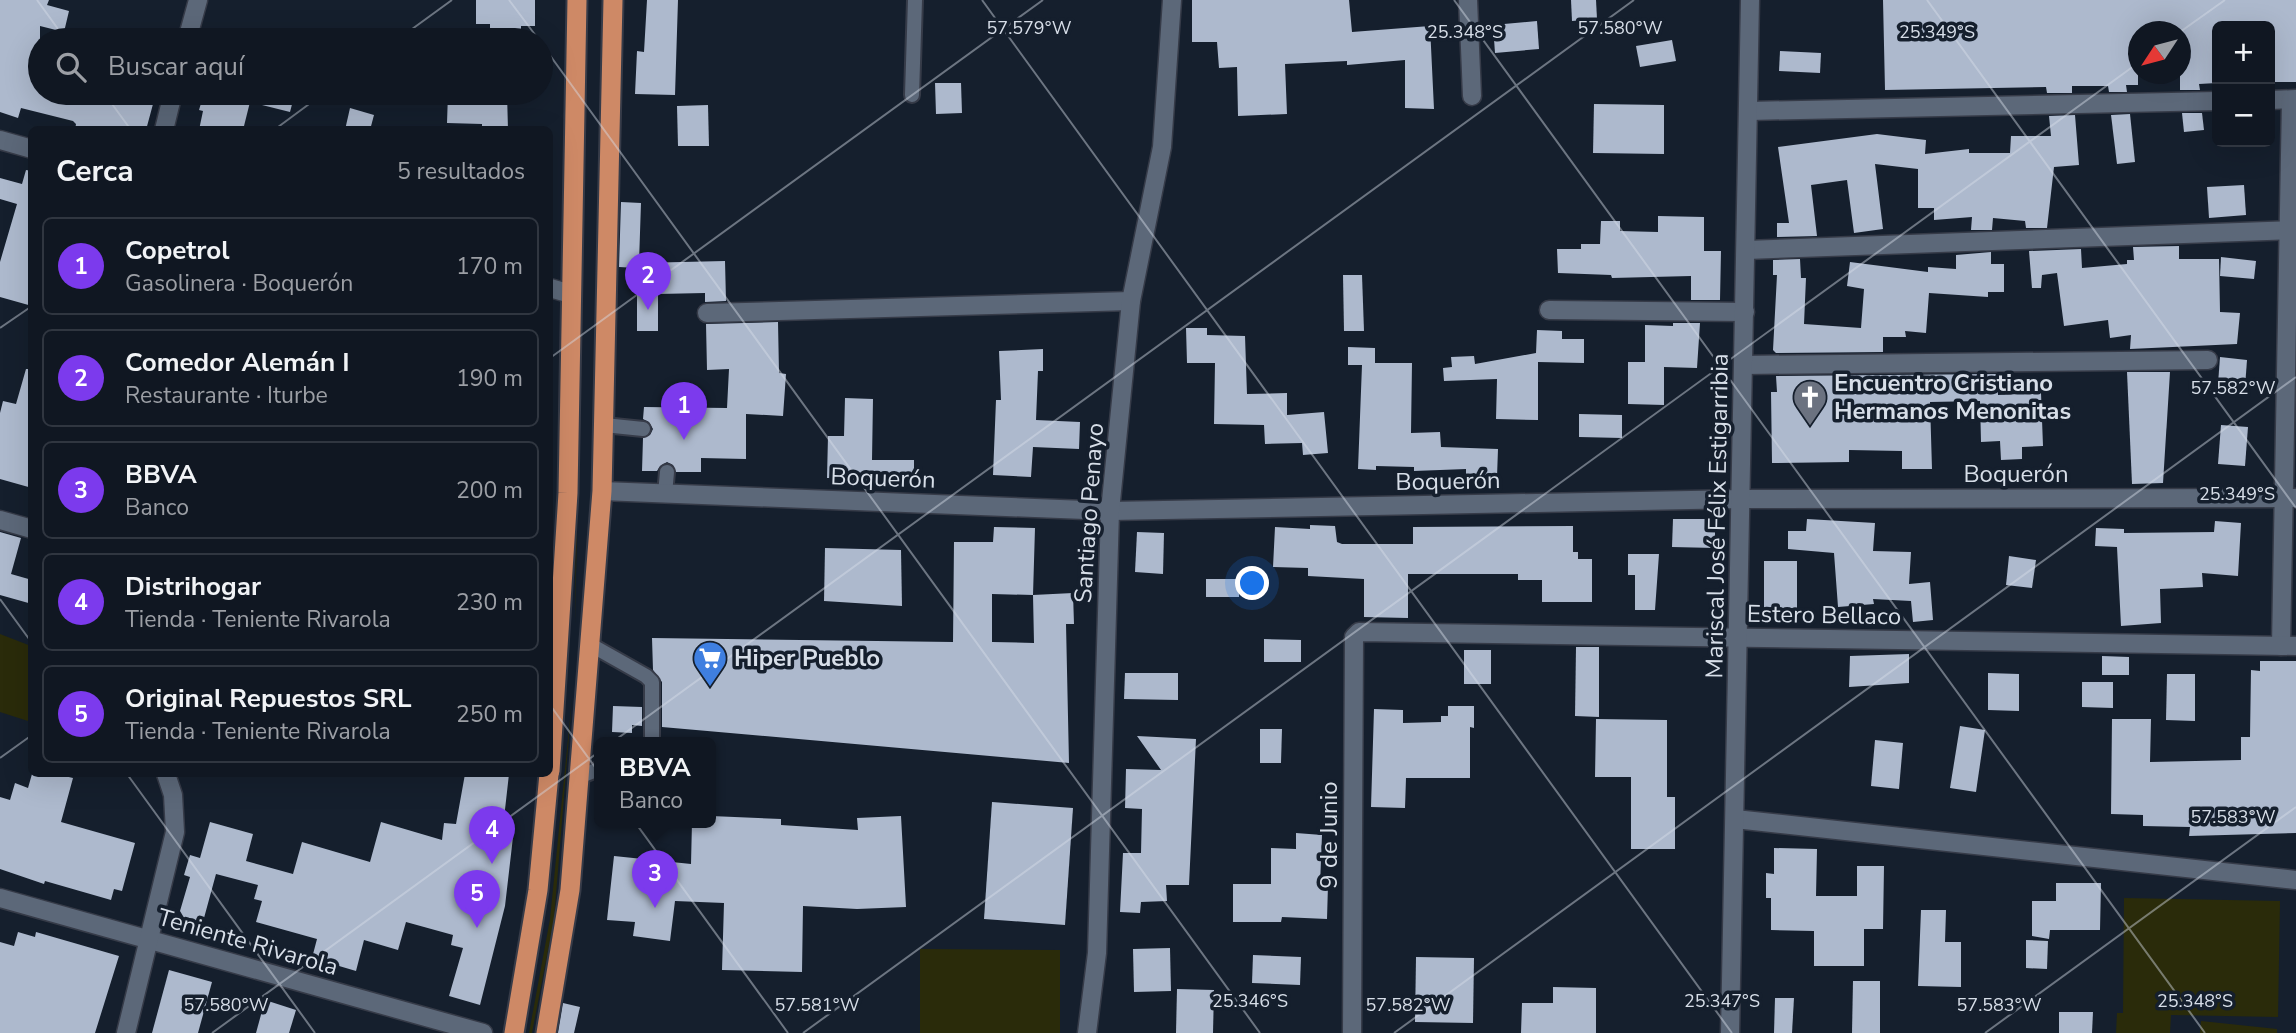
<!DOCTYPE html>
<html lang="es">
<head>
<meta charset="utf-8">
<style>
  :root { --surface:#101722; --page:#1e242f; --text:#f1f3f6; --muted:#9c9fa5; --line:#303640; --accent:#7c3aed }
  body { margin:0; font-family:"Nunito Sans",sans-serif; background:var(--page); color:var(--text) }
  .controls { position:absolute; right:21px; top:21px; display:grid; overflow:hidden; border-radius:10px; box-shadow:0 7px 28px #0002 }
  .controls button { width:63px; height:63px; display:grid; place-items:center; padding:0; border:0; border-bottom:2px solid var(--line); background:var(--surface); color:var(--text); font:35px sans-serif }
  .compass { position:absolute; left:2128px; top:21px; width:63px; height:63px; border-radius:50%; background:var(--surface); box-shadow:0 7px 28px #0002; rotate:234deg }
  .you { position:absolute; left:1253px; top:584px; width:24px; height:24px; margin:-18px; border:5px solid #fff; border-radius:50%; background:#1a73e8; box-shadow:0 0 0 10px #1a73e833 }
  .badge { display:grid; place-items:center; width:46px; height:46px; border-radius:50%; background:var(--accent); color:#fff; font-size:23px; font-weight:700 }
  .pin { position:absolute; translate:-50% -58px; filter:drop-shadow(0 2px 4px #0008) }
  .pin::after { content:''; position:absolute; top:37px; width:24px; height:21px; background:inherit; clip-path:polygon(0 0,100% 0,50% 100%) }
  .popup { position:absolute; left:594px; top:737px; width:122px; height:91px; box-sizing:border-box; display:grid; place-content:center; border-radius:10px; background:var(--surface); filter:drop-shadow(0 2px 5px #0005); font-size:23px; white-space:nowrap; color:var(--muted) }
  .popup b { font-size:26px; color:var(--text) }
  .popup::after { content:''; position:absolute; left:50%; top:100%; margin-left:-14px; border:14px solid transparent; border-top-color:var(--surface) }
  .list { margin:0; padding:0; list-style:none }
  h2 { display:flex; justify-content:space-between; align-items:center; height:91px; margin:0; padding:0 28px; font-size:30px }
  h2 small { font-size:23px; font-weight:400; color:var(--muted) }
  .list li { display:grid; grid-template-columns:46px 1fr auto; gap:21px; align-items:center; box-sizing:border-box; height:98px; margin:0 14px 14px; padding:0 14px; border:2px solid var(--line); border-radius:10px }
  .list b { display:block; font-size:26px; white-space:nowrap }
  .list p { margin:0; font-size:23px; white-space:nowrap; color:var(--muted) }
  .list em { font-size:23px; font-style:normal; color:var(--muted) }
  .icon { flex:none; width:38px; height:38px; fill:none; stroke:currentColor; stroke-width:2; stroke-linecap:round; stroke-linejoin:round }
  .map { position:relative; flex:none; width:2296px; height:1033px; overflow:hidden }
  .search { position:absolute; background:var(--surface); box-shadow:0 7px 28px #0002; left:28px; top:28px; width:525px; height:77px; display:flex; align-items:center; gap:18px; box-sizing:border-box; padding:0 24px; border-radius:38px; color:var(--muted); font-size:26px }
  .panel { position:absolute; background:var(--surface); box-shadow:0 7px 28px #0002; left:28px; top:126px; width:525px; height:651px; border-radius:10px }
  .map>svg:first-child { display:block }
  .green { fill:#2a2b0a }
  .building { fill:#adb9cd; fill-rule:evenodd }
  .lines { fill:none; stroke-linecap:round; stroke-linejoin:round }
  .service-casing { stroke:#363b48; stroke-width:18 }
  .minor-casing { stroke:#363b48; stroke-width:21 }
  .tertiary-casing { stroke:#363b48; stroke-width:21 }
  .secondary-casing { stroke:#363b48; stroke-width:21 }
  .trunk-casing { stroke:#363b48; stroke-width:23 }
  .service { stroke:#5c6879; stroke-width:14 }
  .minor { stroke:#5c6879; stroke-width:18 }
  .tertiary { stroke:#5c6879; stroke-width:18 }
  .secondary { stroke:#5c6879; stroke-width:18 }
  .trunk { stroke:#ce8966; stroke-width:19 }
  .ticks { fill:none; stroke:#d7dee8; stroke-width:2; stroke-opacity:0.45 }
  .labels { text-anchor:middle; stroke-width:7; stroke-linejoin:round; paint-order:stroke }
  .poi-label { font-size:24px; font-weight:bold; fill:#d7dee8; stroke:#151f2d; text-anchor:start }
  .street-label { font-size:24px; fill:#d7dee8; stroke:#151f2d }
  .ticks-label { font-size:18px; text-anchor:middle; fill:#d7dee8; stroke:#151f2d; stroke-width:7; stroke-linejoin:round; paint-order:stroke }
</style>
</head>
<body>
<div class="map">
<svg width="2296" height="1033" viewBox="0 0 2296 1033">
  <rect width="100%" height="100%" fill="#151f2d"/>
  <g class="green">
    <path d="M585 0H588L575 624 578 291Z"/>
    <path d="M0 634 31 646V722L0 712Z"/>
    <path d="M572 699 554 919 532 1033H529L550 919Z"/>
    <path d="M2124 898 2280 901 2278 1017 2171 1015 2170 1033H2116L2117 1013H2123Z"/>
    <path d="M920 949 1060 950V1033H920Z"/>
    <path d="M2201 1021 2277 1029V1033H2200Z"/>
  </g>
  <g class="building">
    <path d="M0 0H49L47 5 69 11 64 32 40 26V93H156L146 130H75L76 124 73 121 21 108 18 118 0 112Z"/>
    <path d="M476 0H535V26H521V40H490V24H476Z"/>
    <path d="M647 0H678L675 95 635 94 637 51 644 52Z"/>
    <path d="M1192 0H1349L1352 32 1430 26 1434 109 1405 108V60L1347 65V61L1285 64 1287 114 1238 116 1237 67 1219 68 1217 42H1192Z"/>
    <path d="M1571 0H1596L1597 19 1572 21Z"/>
    <path d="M1883 0H2296V82H2270V26H2217V83L2199 84 2200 90H2180V32H2138V85H2126L2127 92H2109L2108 86H2072V93H2047L2046 87 1885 90Z"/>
    <path d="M1537 21 1539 49 1495 53 1493 25Z"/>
    <path d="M1672 40 1676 61 1640 67 1636 46Z"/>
    <path d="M1780 51 1821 53 1820 73 1779 71Z"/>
    <path d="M935 83H961L962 113 936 114Z"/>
    <path d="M204 93H295L290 112 250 102 243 130H199L203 111 199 110Z"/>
    <path d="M448 93H507L508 130H482V124L447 123Z"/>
    <path d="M1594 104 1664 105V154L1593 153Z"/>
    <path d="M708 105 709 146H678L677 106Z"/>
    <path d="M350 108 374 115 370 130H345Z"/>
    <path d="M2182 113H2202L2204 130 2184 132Z"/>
    <path d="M2130 114 2135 162 2117 164 2111 115Z"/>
    <path d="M2075 115 2079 165 2054 167 2047 228H2026L2025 221 1993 218 1992 230H1971L1972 217 1934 220V208H1918V169L1875 164 1883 229 1854 233 1847 180 1811 185 1817 236 1777 237V223H1789L1778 147 1877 134 1926 140 1925 154 1969 149V153H2010L2011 136H2051L2049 116Z"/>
    <path d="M26 170 32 171V306L0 297V262L17 204 0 199V178L22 184Z"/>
    <path d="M2244 185 2246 215 2209 218 2207 187Z"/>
    <path d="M621 202 641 203 639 263 725 261 726 301 705 302V293L658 294V331H637V268L619 267Z"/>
    <path d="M1658 216 1704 217V251H1721L1720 300H1691V276L1612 278 1611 275 1558 273 1557 249H1581V244H1600L1601 221H1620V231L1658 232Z"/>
    <path d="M2179 246V259H2219L2220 312 2240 313 2237 344 2130 349 2131 335 2110 338 2108 320 2064 326 2057 273 2042 275 2041 288H2032L2029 251 2081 249 2082 268 2127 264V260H2134L2133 247Z"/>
    <path d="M1991 252V264H2004V292H1988V297L1929 293 1926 333 1905 331 1906 337H1883V352L1776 353 1773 350 1777 275H1773V260L1800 259 1801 278H1806L1804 324 1861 328 1864 289 1847 286 1850 262 1928 272V267L1956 269V255Z"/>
    <path d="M2221 257 2256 261 2254 279 2220 276Z"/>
    <path d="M1343 275H1362L1364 331H1344Z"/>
    <path d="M778 322 779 373 786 374 783 416 746 414V459L701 458V472H676L673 465 667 462 660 466 657 471H642L643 438 650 435 653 429 649 422 643 419 644 407 727 408 729 369 707 370 706 324Z"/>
    <path d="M1673 323H1700L1697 368 1664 367V405L1628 404V362H1645V325L1673 326Z"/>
    <path d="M1186 328H1207V335L1245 336 1247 394 1287 393V415L1324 412 1328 453 1303 455 1302 443 1265 444 1264 425 1214 424 1215 363H1187Z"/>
    <path d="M1537 330 1562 331V339H1584V363L1538 362V420L1496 419 1497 379 1444 381 1443 368 1452 367 1451 357 1474 356 1475 364 1536 353Z"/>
    <path d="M1348 347 1375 348V363H1412L1411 433 1440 432 1441 447 1498 449 1497 477 1466 475V469L1414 471V467L1376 466V470L1358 469 1362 365H1348Z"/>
    <path d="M1043 349V371H1038L1036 420 1080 422 1079 449 1033 447 1031 477 993 475 996 400H1001L999 351Z"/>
    <path d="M2220 357 2247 360 2245 387 2218 384Z"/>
    <path d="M26 369H32V488L0 479V413L3 401 16 404Z"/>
    <path d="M2127 372H2170L2163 483 2132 484Z"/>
    <path d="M1997 374 1998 395 2041 393 2043 446 2022 447V459L2001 460 2000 441 1981 442 1980 401 1930 402 1932 469H1902V451L1849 450V462L1772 463 1771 392H1777L1776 376Z"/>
    <path d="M845 398 873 399 872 460H914V482H843V478H827L828 436H844Z"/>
    <path d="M1579 414 1622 415V438L1579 437Z"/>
    <path d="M2221 425 2248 427 2245 466 2218 464Z"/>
    <path d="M1673 519H1715V548L1672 547Z"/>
    <path d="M1807 519 1875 523 1873 551 1911 552 1909 584 1930 582 1933 620 1913 622 1911 601 1873 599 1874 604 1838 607 1834 553 1788 549V531H1806Z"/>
    <path d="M2215 521 2241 523 2238 576 2202 573 2203 587 2160 589 2161 623 2121 626 2117 547 2095 546 2096 528 2124 529V533L2214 532Z"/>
    <path d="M1310 525 1335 526 1337 542 1342 544H1413V527L1573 526V552H1578V559H1592V602H1542V580H1518V574H1408V618L1364 617V579L1308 576V568L1273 567 1275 527 1310 529Z"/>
    <path d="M994 527 1035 528 1033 595 1073 593 1074 624H1066L1069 763 662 727V682L653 670 652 638 953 642 954 542H993ZM992 594 1033 595 1034 643 992 642Z"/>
    <path d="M0 532 21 538 11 574 32 580V604L0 595Z"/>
    <path d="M1137 532 1164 533 1163 574 1135 572Z"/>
    <path d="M825 548 901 550 902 606 824 601Z"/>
    <path d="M1628 554H1659L1655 610H1635V575H1628Z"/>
    <path d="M2009 556 2036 560 2032 588 2006 585Z"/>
    <path d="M1764 561H1797V608L1764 609Z"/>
    <rect x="1206" y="579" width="33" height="18"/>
    <path d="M1264 639 1301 640V662H1264Z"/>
    <path d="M1576 647H1599V717L1575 716Z"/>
    <rect x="1464" y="650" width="27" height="34"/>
    <path d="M1909 654V683L1849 687 1850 656Z"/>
    <path d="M2102 656 2129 657V675H2102Z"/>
    <path d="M2260 661H2296V833L2189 836 2190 827 2143 826V815L2111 814 2112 719H2151L2150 762 2241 760V737H2250L2251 670 2260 671Z"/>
    <path d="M1125 673H1178V700L1124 699Z"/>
    <path d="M1988 673 2019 674V711L1988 710Z"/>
    <path d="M2167 674H2195V721L2166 720Z"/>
    <path d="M2082 682H2113V708L2082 707Z"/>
    <path d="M613 706 642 707V726L632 725V733L612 732Z"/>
    <path d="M1448 706H1474V728L1470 727V778H1406L1405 808 1371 807 1374 709 1403 710V723L1441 722V716H1448Z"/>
    <path d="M1596 719 1667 720V797H1675V849H1631V777H1595Z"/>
    <path d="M1960 726 1985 730 1976 792 1950 788Z"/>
    <path d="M1260 729H1282L1281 763H1260Z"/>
    <path d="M1137 736 1196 739 1189 885H1166L1167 901 1141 902 1140 913 1120 912 1123 853H1141L1142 809 1125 808 1126 769 1161 770Z"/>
    <path d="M1875 740 1903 743 1899 789 1871 786Z"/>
    <path d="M32 774H56L73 778 61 822 135 843 122 891 114 889 111 900 45 881 44 884 0 869V797L10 800 15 783 28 788Z"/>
    <path d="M465 774H509L502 836 513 837 505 906 480 1005 449 996 463 948 451 945 453 935 406 922 398 950 364 940 356 971 312 958 317 939 256 922 262 901 254 899 258 885 216 874 201 929 189 926 180 911 190 877 184 875 190 855 200 858 210 822 253 834 246 861 293 874 302 842 370 862 381 822 442 840 444 823 456 824Z"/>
    <path d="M992 802 1073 808 1065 925 984 919Z"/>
    <path d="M711 816 781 819V825L858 830 857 818 901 816 906 907 857 909 803 906 802 972 722 970 724 903 675 901 670 941 633 936 635 922 607 920 614 856 691 864 692 822H711Z"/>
    <path d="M1296 833 1322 835 1320 885H1328L1327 919 1282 917 1281 922H1233V884H1271V848L1296 849Z"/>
    <path d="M1774 848 1817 849 1816 896H1857V866H1884L1883 929H1864V966H1814V931L1771 930V898H1766V873L1774 874Z"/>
    <path d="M2056 883H2101L2100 930H2050L2049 939 2032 936V901H2056Z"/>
    <path d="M1921 910H1946L1945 942H1961V987L1918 986Z"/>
    <path d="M18 932 35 937 36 932 119 956 95 1033H0V942L14 946Z"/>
    <path d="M2026 940 2048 941 2047 969 2026 968Z"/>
    <path d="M1170 948 1171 991 1134 992 1133 949Z"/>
    <path d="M1253 955 1301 957 1300 985 1252 983Z"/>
    <path d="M1416 957 1474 958 1473 1023 1415 1022Z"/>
    <path d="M169 970 212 982 198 1033H152Z"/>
    <path d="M1853 981H1880V1033H1852Z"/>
    <path d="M1553 987 1596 988V1033H1521L1522 1003H1553Z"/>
    <path d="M1177 989 1214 990 1213 1033H1176Z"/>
    <path d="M1775 998H1794L1792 1033H1774Z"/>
    <path d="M265 1000 296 1010 289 1033H256Z"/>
    <path d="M563 1003 580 1007 574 1033H558Z"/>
    <path d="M2059 1012H2093L2092 1033H2059Z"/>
  </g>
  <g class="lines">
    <g class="service-casing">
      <g id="service">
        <path d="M912 95 915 0"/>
        <path d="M604 425 643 429"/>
        <path d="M665 494 667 472"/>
        <path d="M591 645 646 676 652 682V742"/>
        <path d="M581 776 599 769"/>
      </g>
    </g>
    <g class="minor-casing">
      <g id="minor">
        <path d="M1468 0 1472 96"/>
        <path d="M187 40 198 0"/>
        <path d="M2270 100 2296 99"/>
        <path d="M1749 111 2217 101"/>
        <path d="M164 130 173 93"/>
        <path d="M0 140 32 149"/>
        <path d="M1746 250 2296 230"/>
        <path d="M550 288 571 294"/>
        <path d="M1549 310 1745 312"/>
        <path d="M707 313 1131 301"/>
        <path d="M1744 365 2208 360"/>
        <path d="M602 491 1110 511 1742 499 2296 498"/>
        <path d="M2281 646 2291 100"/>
        <path d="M1735 819 2296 880"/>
        <path d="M0 898 483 1033"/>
        <path d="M126 1033 175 832 173 795 166 774"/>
        <path d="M1087 1033 1097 953 1110 511 1131 301 1162 147 1172 0"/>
        <path d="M1352 1033 1354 637 1359 632 2296 646"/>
      </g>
    </g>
    <g class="tertiary-casing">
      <path id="tertiary" d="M1730 1033 1750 0"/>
    </g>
    <g class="secondary-casing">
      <path id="secondary" d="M0 520 32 529"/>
    </g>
    <g class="trunk-casing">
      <g id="trunk">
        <path d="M550 771 568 493 577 0"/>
        <path d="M514 1033 538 890 549 774"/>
        <path d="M546 1033 570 890 602 491 613 0"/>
      </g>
    </g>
    <use href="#service" class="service"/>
    <use href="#minor" class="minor"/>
    <use href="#tertiary" class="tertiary"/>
    <use href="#secondary" class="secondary"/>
    <use href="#trunk" class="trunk"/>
  </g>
  <path class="ticks" d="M37 0 66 40M509 0 539 40M982 0 1732 1033M1454 0 2205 1033M1927 0 2296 508M2180 32 2225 0M397 40 452 0M541 43 1260 1033M104 93 131 130M274 130 324 93M0 328 32 306M550 358 1043 0M0 599 32 643M550 705 788 1033M0 758 32 735M127 774 315 1033M212 1033 1634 0M803 1033 2138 63M1394 1033 2296 377M1985 1033 2296 807"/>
  <defs>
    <g id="church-pin" transform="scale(1.75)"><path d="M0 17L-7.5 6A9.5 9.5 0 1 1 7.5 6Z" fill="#6b7280" stroke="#151f2d"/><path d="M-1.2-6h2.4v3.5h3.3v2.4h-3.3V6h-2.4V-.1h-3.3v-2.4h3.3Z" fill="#fff"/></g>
    <g id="supermarket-pin" transform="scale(1.75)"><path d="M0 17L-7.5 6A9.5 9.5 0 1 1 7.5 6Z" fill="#3f7fe0" stroke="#151f2d"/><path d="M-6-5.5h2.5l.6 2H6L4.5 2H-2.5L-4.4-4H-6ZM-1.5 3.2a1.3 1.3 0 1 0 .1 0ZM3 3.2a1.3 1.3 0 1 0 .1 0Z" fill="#fff"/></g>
  </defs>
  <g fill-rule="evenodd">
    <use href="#church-pin" x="1810" y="397"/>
    <use href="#supermarket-pin" x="710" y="658"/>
  </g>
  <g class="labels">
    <g class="poi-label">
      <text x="1834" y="391">Encuentro Cristiano<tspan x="1834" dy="28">Hermanos Menonitas</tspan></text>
      <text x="734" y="666">Hiper Pueblo</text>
    </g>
    <g class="street-label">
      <text x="2016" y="482">Boquerón</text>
      <text transform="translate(883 478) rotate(2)" y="8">Boquerón</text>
      <text transform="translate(1448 481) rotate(-1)" y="8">Boquerón</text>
      <text transform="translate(1089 513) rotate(-86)" y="8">Santiago Penayo</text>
      <text transform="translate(1717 516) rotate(-89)" y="8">Mariscal José Félix Estigarribia</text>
      <text transform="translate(1824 615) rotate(1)" y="8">Estero Bellaco</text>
      <text transform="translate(1329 835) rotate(-90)" y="8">9 de Junio</text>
      <text transform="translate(248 942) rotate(16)" y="8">Teniente Rivarola</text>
    </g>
  </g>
  <g class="ticks-label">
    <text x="1029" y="34">57.579°W</text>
    <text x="1620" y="34">57.580°W</text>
    <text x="1465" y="38">25.348°S</text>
    <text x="1937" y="38">25.349°S</text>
    <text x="2233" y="394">57.582°W</text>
    <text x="2237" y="500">25.349°S</text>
    <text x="2233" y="823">57.583°W</text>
    <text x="1250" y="1007">25.346°S</text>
    <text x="1722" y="1007">25.347°S</text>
    <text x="2195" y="1007">25.348°S</text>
    <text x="226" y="1011">57.580°W</text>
    <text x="817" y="1011">57.581°W</text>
    <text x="1408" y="1011">57.582°W</text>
    <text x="1999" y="1011">57.583°W</text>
  </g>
</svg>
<div class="controls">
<button>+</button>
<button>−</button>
</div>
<svg class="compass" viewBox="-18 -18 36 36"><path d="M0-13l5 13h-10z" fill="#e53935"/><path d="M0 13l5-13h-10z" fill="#9c9fa5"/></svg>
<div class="you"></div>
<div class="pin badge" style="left:684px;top:440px">1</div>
<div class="pin badge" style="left:648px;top:310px">2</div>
<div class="pin badge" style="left:655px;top:908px">3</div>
<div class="popup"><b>BBVA</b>Banco</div>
<div class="pin badge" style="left:492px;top:864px">4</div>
<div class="pin badge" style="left:477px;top:928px">5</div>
<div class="search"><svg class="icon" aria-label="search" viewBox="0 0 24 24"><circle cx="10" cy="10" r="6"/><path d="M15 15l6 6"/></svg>Buscar aquí</div>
<section class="panel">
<h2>Cerca<small>5 resultados</small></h2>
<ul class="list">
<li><span class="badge">1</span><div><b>Copetrol</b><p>Gasolinera · Boquerón</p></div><em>170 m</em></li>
<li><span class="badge">2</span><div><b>Comedor Alemán I</b><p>Restaurante · Iturbe</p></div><em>190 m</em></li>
<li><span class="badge">3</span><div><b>BBVA</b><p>Banco</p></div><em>200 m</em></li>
<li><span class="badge">4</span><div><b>Distrihogar</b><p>Tienda · Teniente Rivarola</p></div><em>230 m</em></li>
<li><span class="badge">5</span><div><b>Original Repuestos SRL</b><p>Tienda · Teniente Rivarola</p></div><em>250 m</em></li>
</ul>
</section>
</div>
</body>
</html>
